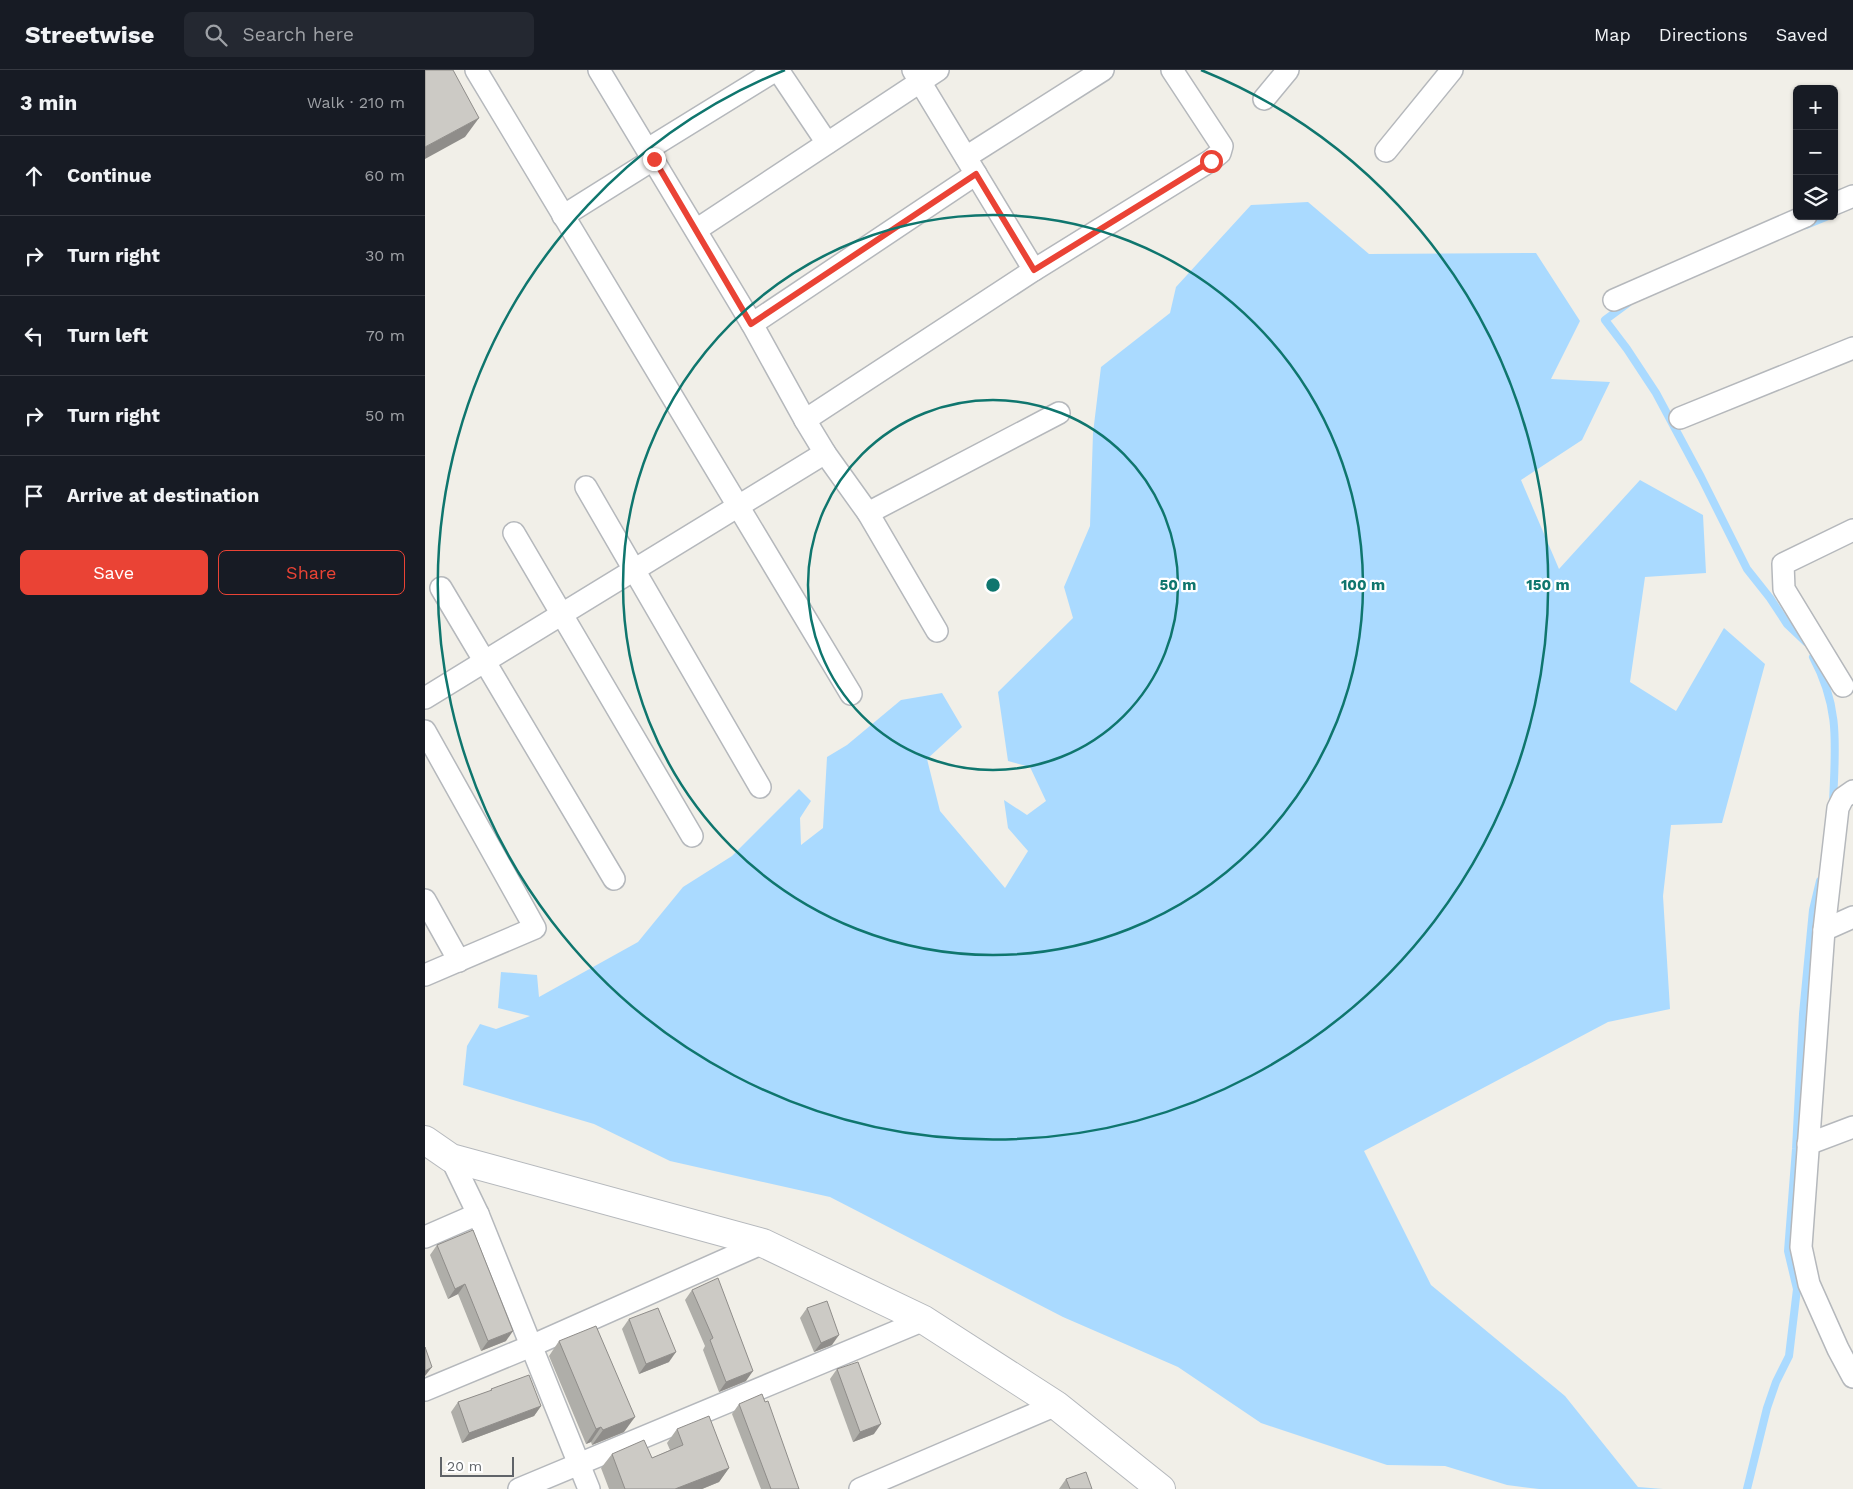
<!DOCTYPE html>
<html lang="en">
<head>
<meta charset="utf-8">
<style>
  :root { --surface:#171b24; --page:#242831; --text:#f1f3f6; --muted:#9ea1a6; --line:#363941; --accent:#ea4335 }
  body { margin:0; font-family:"Work Sans",sans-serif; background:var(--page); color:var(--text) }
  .controls { position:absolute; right:15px; top:15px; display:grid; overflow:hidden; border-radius:8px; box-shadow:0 1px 4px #0004 }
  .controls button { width:45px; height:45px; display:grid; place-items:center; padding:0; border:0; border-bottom:1px solid var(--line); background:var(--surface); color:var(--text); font:25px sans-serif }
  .scale { position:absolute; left:15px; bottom:12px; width:74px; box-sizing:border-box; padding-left:5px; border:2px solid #5f6368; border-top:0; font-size:14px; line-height:18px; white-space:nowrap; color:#5f6368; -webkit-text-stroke:4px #fff; paint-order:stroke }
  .stop { position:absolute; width:15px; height:15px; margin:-11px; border:4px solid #ea4335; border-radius:50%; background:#fff }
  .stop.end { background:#ea4335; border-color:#fff; box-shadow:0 1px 5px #0008 }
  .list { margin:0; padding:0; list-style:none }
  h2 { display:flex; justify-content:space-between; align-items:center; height:65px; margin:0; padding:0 20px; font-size:21px }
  h2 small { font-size:16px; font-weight:400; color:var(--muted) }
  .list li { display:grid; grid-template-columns:32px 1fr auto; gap:15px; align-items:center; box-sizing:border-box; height:80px; padding:0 20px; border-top:1px solid var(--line) }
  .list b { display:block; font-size:19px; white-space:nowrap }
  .list em { font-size:16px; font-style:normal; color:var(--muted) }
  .actions { display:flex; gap:10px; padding:15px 20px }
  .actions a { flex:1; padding:11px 0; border:1px solid var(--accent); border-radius:8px; text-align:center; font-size:18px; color:var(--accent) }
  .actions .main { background:var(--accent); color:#fff }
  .icon { flex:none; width:28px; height:28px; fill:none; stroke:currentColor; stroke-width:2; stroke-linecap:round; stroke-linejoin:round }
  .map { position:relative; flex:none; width:1428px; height:1419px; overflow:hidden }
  header { display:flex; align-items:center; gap:30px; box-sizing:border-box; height:70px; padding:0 25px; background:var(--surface); border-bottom:1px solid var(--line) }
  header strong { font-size:24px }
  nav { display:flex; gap:28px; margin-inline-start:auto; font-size:18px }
  .search { width:350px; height:45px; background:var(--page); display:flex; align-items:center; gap:12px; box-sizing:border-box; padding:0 18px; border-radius:8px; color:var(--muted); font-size:19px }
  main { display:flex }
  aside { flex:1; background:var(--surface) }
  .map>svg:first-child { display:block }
  .water { fill:#aadaff }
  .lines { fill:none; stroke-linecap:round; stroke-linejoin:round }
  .stream { stroke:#aadaff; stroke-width:8 }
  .minor-casing { stroke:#b5b8bc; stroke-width:24 }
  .tertiary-casing { stroke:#b5b8bc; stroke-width:30 }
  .minor { stroke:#fff; stroke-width:21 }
  .tertiary { stroke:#fff; stroke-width:28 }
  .wall { fill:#afaea9 }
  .shaded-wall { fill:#8f8d8a }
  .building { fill:#cccac5; stroke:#8f8d8a }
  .route { stroke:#ea4335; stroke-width:6 }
  .ring { fill:none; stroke:#0f766e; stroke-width:2.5 }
  .centre { fill:#0f766e; stroke:#fff; stroke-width:2.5 }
  .ring-label { font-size:15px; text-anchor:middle; font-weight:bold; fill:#0f766e; stroke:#fff; stroke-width:4.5; stroke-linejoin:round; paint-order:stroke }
</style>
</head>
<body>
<header>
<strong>Streetwise</strong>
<div class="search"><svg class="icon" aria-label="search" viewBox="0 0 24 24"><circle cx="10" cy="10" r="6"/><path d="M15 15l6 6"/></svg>Search here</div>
<nav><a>Map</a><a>Directions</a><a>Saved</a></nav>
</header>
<main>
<aside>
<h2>3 min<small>Walk · 210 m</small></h2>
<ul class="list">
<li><svg class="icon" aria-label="ahead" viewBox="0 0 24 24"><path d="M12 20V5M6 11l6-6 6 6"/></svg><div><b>Continue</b></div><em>60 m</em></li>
<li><svg class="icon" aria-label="right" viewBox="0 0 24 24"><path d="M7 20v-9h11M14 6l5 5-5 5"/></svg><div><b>Turn right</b></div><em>30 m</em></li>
<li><svg class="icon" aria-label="left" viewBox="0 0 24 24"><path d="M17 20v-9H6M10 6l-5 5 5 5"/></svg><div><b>Turn left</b></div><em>70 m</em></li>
<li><svg class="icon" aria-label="right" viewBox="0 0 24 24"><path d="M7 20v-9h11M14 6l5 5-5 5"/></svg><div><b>Turn right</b></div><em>50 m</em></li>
<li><svg class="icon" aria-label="arrive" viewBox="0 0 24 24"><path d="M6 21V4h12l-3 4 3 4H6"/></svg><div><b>Arrive at destination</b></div></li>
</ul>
<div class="actions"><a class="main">Save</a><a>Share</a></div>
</aside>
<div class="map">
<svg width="1428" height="1419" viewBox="0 0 1428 1419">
  <rect width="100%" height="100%" fill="#f1efe8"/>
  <path class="water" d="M883 132 944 184 1111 183 1155 251 1126 309 1185 312 1157 370 1096 410 1134 499 1215 410 1278 445 1281 503 1220 507 1205 612 1251 641 1299 558 1340 594 1297 753 1246 755 1238 826 1245 939 1183 952 939 1081 1006 1215 1140 1326 1213 1417 1238 1419H1114L1082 1415 1020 1396 962 1395 836 1353 753 1297 638 1247 405 1127 245 1091 169 1054 38 1015 42 976 55 954 71 959 105 946 73 938 76 902 112 905 114 927 213 872 258 817 307 786 374 719 386 731 375 748 376 775 398 758 402 687 422 675 476 630 517 623 537 657 502 689 515 741 580 818 603 781 583 758 579 730 602 745 621 731 605 697 583 691 573 622 648 548 639 517 665 456 668 363 676 297 745 243 751 217 826 135Z"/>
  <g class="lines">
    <g class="stream">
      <path d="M1381 155 1403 146"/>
      <path d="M1203 233 1180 250 1202 279 1231 323 1276 407 1322 499 1345 528 1362 554 1381 572"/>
      <path d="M1388 587C1416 639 1410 677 1408 734"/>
      <path d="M1322 1419 1342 1338 1351 1312 1364 1286 1372 1219 1363 1181 1371 1079 1378 944 1388 840 1395 811"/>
    </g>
    <g class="minor-casing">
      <g id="minor">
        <path d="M51 0 426 624"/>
        <path d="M174 0 327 254 380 350 400 383 443 443 512 561"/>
        <path d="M353 0 402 73"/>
        <path d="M488 0 609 200"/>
        <path d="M839 29 863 0"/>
        <path d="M223 79 351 0"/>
        <path d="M961 81 1027 0"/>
        <path d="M541 87 678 0"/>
        <path d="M1409 134 1428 126"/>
        <path d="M138 146 229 89"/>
        <path d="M271 160 513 0"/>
        <path d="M1189 230 1381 146"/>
        <path d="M327 254 551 104"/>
        <path d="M1255 348 1428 278"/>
        <path d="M380 350 609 200 785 91 795 83 797 76 747 0"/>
        <path d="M161 417 335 717"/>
        <path d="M443 443 634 343"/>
        <path d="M89 463 267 766"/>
        <path d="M16 518 189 809"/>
        <path d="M1418 616 1359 519 1358 494 1428 460"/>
        <path d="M0 628 400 383"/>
        <path d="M0 661 110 858 0 905"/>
        <path d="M0 830 34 891"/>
        <path d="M1428 847 1399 860 1376 1177 1384 1214 1413 1279 1428 1307"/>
        <path d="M1399 860 1413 738 1418 728 1428 721"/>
        <path d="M1383 1074 1428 1057"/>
        <path d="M26 1088 53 1144 164 1419"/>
        <path d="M0 1167 53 1144"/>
        <path d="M0 1320 106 1276 338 1173"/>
        <path d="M94 1419 499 1250"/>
        <path d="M435 1419 631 1335"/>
      </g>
    </g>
    <g class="tertiary-casing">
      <path id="tertiary" d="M0 1070 26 1088 338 1173 499 1250 631 1335 736 1419"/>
    </g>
    <use href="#minor" class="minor"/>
    <use href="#tertiary" class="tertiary"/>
  </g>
  <g class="wall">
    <path d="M48 1160 81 1271 56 1281 33 1224 23 1229 5 1185 12 1175Z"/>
    <path d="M267 1220 321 1311 294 1322 278 1280 280 1276 260 1230Z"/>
    <path d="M382 1238 407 1275 389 1282 375 1248Z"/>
    <path d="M204 1249 244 1292 214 1304 197 1259Z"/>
    <path d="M134 1271 199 1362 167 1375 166 1372 161 1374 124 1286Z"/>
    <path d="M412 1299 449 1364 428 1372 405 1309Z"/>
    <path d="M66 1319 116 1336 109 1346 37 1373 26 1342 33 1332 65 1321Z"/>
    <path d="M314 1334 374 1419H336L307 1344Z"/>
    <path d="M252 1359 304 1398 294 1412 277 1419H184L176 1398 187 1384 227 1388 245 1380 242 1373Z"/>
    <path d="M641 1409 667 1419H634Z"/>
  </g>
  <g class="shaded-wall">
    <path d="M54 48 40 67 0 89V77Z"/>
    <path d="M40 1214 33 1224 23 1229 30 1219Z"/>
    <path d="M88 1261 81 1271 56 1281 63 1271Z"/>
    <path d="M414 1265 407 1275 389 1282 396 1273Z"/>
    <path d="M251 1282 244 1292 214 1304 221 1294Z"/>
    <path d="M7 1297 0 1306V1301Z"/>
    <path d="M328 1301 321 1311 294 1322 301 1312Z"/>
    <path d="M116 1336 109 1346 37 1373 44 1363Z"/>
    <path d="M210 1347 199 1362 167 1375 178 1360Z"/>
    <path d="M456 1354 449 1364 428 1372 435 1362Z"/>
    <path d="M176 1357 166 1372 161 1374 171 1359Z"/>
    <path d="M304 1398 294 1412 277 1419H250Z"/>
  </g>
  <g class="building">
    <path d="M0 0H28L54 48 0 77Z"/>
    <path d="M48 1160 88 1261 63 1271 40 1214 30 1219 12 1175Z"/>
    <path d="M293 1208 328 1301 301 1312 285 1270 288 1268 267 1220Z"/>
    <path d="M402 1231 414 1265 396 1273 382 1238Z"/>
    <path d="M233 1238 251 1282 221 1294 204 1249Z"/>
    <path d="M171 1256 210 1347 178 1360 176 1357 171 1359 134 1271Z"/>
    <path d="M0 1277 7 1297 0 1301Z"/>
    <path d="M433 1292 456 1354 435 1362 412 1299Z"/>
    <path d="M104 1305 116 1336 44 1363 33 1332 67 1320 66 1319Z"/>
    <path d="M337 1324 340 1332 343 1331 374 1419H346L314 1334Z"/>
    <path d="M284 1346 304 1398 250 1419H200L187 1384 219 1370 227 1388 258 1375 252 1359Z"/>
    <path d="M661 1402 667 1419H645L641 1409Z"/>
  </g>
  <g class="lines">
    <path class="route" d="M229 89 326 254 551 104 609 200 786 91"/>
  </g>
  <g class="ring">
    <circle cx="568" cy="515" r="185"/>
    <circle cx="568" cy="515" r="370"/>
    <path d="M776 0A555 555 0 1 1 360 0"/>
  </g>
  <circle cx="568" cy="515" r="8" class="centre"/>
  <g class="ring-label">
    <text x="753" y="520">50 m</text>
    <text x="938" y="520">100 m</text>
    <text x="1123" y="520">150 m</text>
  </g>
</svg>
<div class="controls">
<button>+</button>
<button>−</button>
<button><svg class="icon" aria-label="layers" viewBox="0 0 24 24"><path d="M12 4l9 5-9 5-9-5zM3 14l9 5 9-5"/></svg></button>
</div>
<div class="scale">20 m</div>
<div class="stop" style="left:786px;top:91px"></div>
<div class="stop end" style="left:229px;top:89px"></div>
</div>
</main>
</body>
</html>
